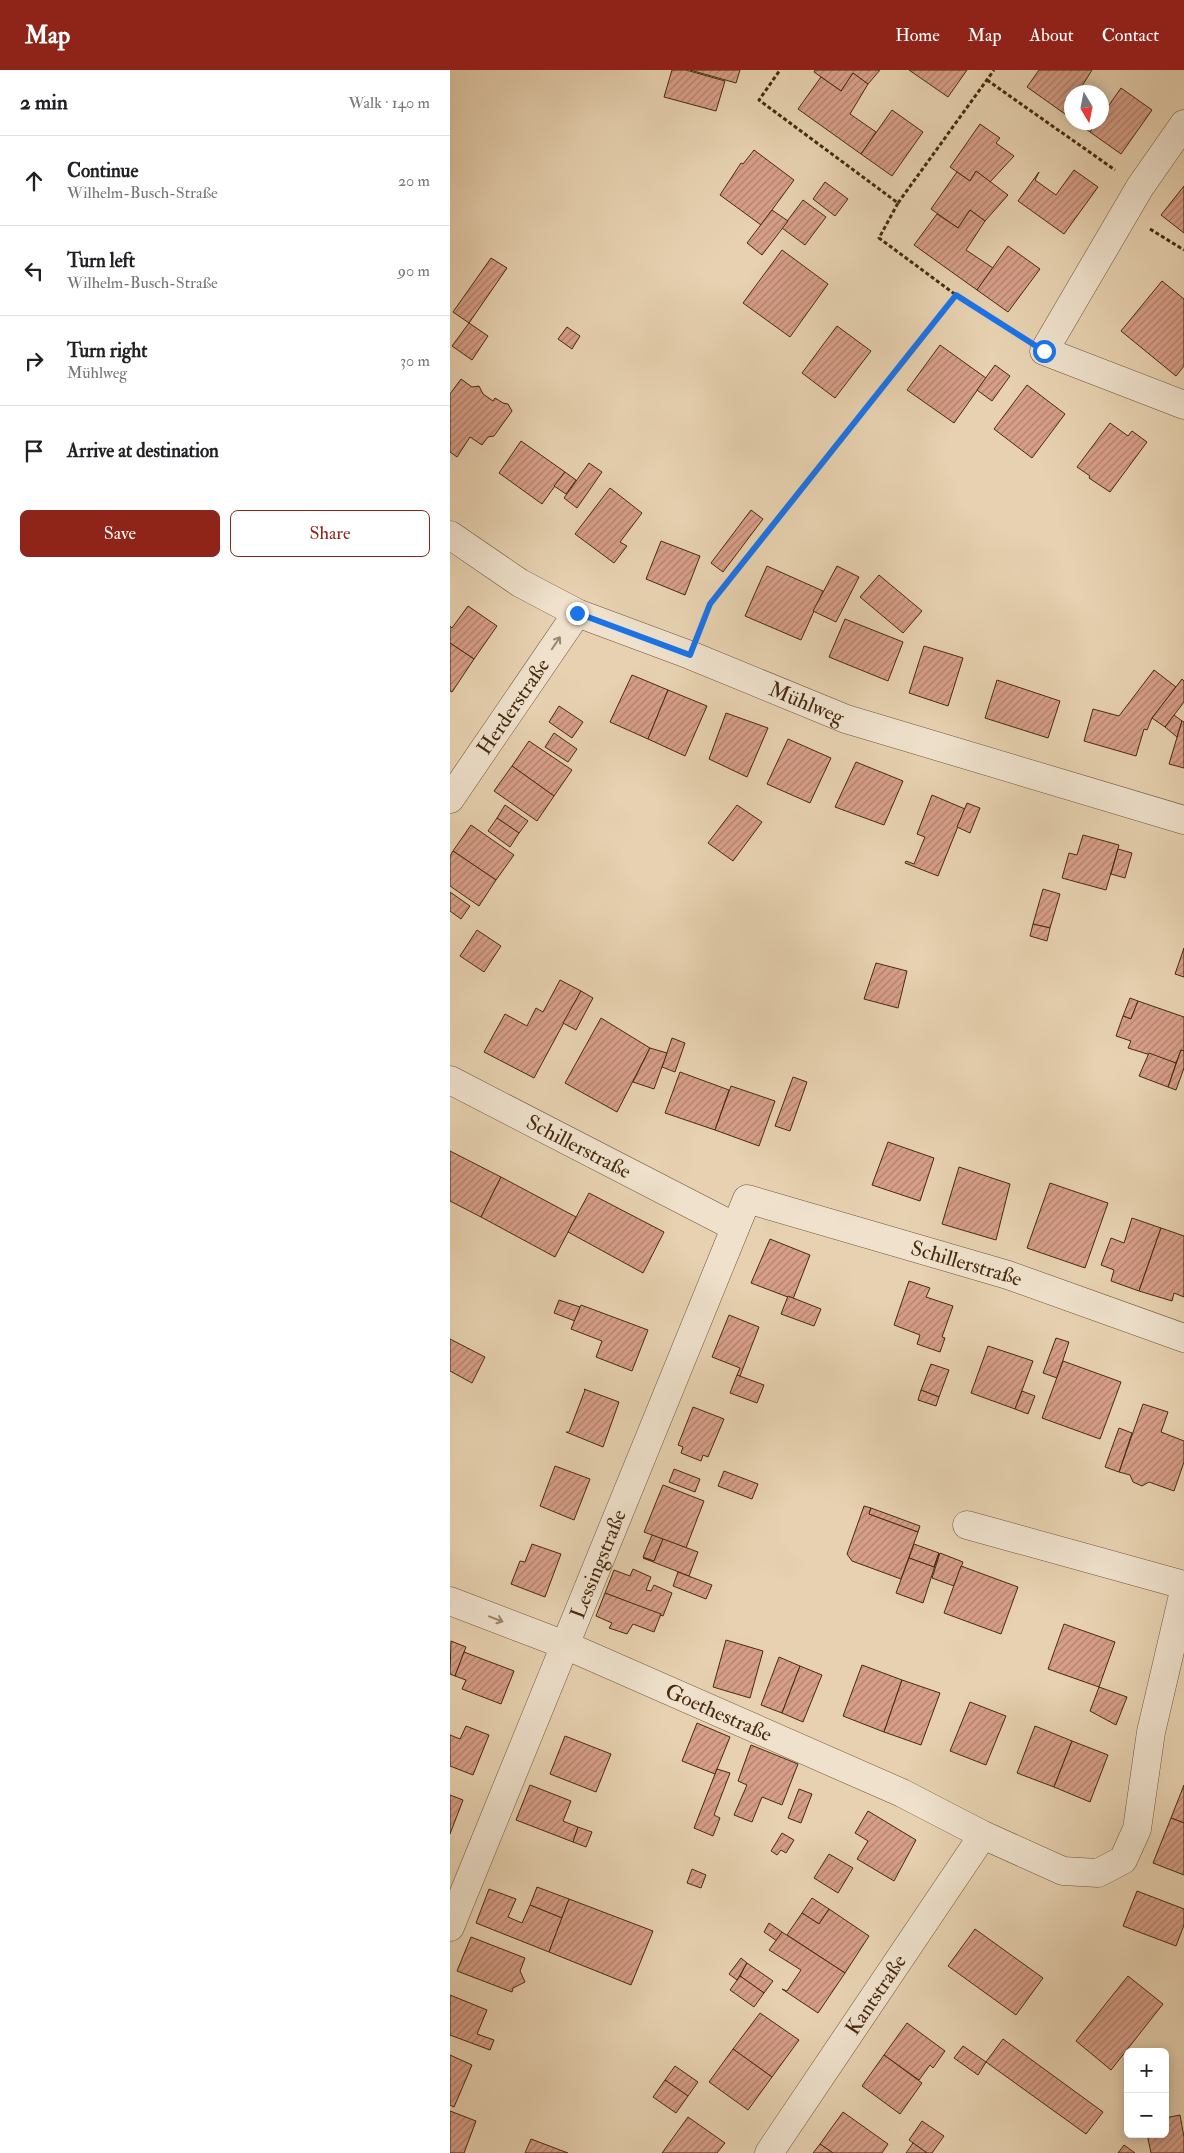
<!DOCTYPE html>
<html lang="en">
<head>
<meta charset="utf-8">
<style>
  :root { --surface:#fff; --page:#f2f2f2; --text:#202124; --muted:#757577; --line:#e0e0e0; --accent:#8f2418 }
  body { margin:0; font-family:"IM FELL Double Pica",serif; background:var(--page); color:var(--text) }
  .controls { position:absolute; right:15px; bottom:15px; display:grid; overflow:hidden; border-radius:8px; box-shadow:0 2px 12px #0003 }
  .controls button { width:45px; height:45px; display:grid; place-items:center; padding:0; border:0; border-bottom:1px solid var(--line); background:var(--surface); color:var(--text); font:25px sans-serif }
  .compass { position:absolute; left:614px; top:15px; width:45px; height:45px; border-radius:50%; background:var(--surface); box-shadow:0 2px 12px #0003; rotate:170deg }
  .stop { position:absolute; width:15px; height:15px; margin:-11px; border:4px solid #1a73e8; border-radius:50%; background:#fff }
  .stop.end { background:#1a73e8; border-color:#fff; box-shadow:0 1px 5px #0008 }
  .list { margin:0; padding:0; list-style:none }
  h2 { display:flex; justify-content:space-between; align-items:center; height:65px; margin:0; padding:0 20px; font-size:21px }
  h2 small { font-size:16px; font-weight:400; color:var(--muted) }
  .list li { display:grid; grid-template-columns:32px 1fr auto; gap:15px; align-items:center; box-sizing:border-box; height:90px; padding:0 20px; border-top:1px solid var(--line) }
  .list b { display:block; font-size:19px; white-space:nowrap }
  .list p { margin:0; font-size:16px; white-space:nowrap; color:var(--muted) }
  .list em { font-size:16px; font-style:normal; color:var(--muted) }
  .actions { display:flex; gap:10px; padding:15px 20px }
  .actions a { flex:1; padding:11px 0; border:1px solid var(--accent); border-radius:8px; text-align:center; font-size:18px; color:var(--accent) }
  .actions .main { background:var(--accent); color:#fff }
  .icon { flex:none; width:28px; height:28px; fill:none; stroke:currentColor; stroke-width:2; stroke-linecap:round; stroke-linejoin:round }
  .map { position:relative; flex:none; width:734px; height:2083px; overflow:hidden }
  header { display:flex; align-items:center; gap:30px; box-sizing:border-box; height:70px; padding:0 25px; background:var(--accent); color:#fff }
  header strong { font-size:24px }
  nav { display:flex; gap:28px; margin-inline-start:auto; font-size:18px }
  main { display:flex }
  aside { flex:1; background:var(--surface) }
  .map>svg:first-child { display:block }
  .building { fill:url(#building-hatch); stroke:#462a0e }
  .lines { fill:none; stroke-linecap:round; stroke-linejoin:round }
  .minor-casing { stroke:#6e5436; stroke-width:29 }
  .path { stroke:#462a0e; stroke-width:3; stroke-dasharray:4 2.5; stroke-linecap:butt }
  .minor { stroke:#efe1cc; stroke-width:28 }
  .oneway { stroke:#9a866d }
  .route { stroke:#1a73e8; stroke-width:6 }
  .labels { text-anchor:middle; stroke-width:4; stroke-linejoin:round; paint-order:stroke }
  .street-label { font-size:21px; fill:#462a0e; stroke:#efe1cc }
</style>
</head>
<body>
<header>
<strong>Map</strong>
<nav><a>Home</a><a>Map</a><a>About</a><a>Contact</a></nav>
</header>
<main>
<aside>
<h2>2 min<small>Walk · 140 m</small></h2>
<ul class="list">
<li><svg class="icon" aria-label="ahead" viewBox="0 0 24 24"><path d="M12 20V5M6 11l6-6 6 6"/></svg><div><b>Continue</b><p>Wilhelm-Busch-Straße</p></div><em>20 m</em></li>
<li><svg class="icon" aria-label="left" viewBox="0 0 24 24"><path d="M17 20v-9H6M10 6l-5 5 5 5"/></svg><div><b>Turn left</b><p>Wilhelm-Busch-Straße</p></div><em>90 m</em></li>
<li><svg class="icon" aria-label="right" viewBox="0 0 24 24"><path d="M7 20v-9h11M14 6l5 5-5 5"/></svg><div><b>Turn right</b><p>Mühlweg</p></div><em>30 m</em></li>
<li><svg class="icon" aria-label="arrive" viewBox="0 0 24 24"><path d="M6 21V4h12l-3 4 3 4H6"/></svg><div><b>Arrive at destination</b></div></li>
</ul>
<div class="actions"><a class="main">Save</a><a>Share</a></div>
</aside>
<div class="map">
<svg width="734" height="2083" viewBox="0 0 734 2083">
  <defs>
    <pattern id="building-hatch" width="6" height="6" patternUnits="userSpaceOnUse" patternTransform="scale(1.25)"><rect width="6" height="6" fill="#d79e88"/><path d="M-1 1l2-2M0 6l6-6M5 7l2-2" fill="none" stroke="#b0816e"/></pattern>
  </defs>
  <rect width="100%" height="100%" fill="#e7d1b0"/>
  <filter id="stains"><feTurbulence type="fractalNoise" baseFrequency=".004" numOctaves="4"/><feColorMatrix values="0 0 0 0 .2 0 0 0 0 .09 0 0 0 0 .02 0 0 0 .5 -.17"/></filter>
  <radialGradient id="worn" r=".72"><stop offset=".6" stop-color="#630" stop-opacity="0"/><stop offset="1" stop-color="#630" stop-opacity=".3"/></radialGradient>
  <g class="building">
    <path d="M222 0H236L275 11 266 41 214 27Z"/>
    <path d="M240 0H290L286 13Z"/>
    <path d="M365 0H430L418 14 403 3 391 21 364 2Z"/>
    <path d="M459 0H517L498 27Z"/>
    <path d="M589 0H642L629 21 630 22H622V49L577 17Z"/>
    <path d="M403 3 418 14 400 44 426 62 411 84 348 39 371 7 391 21Z"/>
    <path d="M671 18 702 40 671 84 640 62 646 52H652V45Z"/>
    <path d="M442 40 473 62 442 106 411 84Z"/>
    <path d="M627 52H646L640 62Z"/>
    <path d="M530 54 550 68 546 73 564 86 540 112 526 101 520 111 500 97Z"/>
    <path d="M304 80 344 110 311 155 270 125 291 93 293 94Z"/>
    <path d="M624 100 648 117 614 164 568 131 589 102 585 110 606 125Z"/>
    <path d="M526 101 558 125 535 151 520 140 508 158 481 139 507 102 520 111Z"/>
    <path d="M375 112 398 129 385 146 363 129Z"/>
    <path d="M734 116V163L711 145Z"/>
    <path d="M353 130 376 147 355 175 332 158Z"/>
    <path d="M322 140 338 151 312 185 297 173Z"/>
    <path d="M520 140 535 151 516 180 543 198 527 220 464 175 487 144 508 158Z"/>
    <path d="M558 176 590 199 558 242 527 220Z"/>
    <path d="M332 180 378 214 340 267 293 233Z"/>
    <path d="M41 188 57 198 19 253 3 242Z"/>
    <path d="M712 211 734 229V296L726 306 671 261Z"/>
    <path d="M19 253 38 266 22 290 2 276Z"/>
    <path d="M387 256 421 281 385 328 352 303Z"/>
    <path d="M117 257 130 266 122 279 108 269Z"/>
    <path d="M490 275 536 308 504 353 457 320Z"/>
    <path d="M545 295 560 306 542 331 527 320Z"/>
    <path d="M11 309 22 317 29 316 33 324 43 331 45 328 53 333 58 334 62 341 44 366 38 367 32 375 20 367 7 387 0 382V324Z"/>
    <path d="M577 315 615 344 582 388 544 359Z"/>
    <path d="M660 353 678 366 682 361 697 372 660 422 639 408 640 406 627 397Z"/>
    <path d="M71 371 115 402 92 434 49 403Z"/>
    <path d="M139 393 152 402 127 438 114 428Z"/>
    <path d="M115 402 126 410 116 424 104 416Z"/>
    <path d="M160 418 192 443 170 472 177 476 164 493 125 464Z"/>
    <path d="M301 440 313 449 273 502 261 493Z"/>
    <path d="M211 471 250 486 235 525 196 509Z"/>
    <path d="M317 496 373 521 351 570 295 546Z"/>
    <path d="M387 496 409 507 386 552 363 541Z"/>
    <path d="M429 505 472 541 453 563 410 527Z"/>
    <path d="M18 536 47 556 24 589 0 573V556L2 558Z"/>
    <path d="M395 549 453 572 438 611 379 587Z"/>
    <path d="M0 573 24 589 2 622 0 621Z"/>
    <path d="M474 576 513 588 498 636 459 623Z"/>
    <path d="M704 600 726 617 702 648 697 660 694 659 686 686 634 671 643 639 669 646Z"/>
    <path d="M182 605 218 620 198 669 160 652Z"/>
    <path d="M732 609 734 611V632L715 657 702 648Z"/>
    <path d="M547 610 610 631 598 668 535 648Z"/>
    <path d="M218 620 257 636 235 686 198 669Z"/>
    <path d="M109 636 133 652 122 668 99 652Z"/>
    <path d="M276 643 318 658 297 707 259 689Z"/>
    <path d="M724 645 732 651 727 667 715 657Z"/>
    <path d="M732 651 734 652V698L719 694Z"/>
    <path d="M104 663 127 679 118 692 95 677Z"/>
    <path d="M338 669 381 688 360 733 317 714Z"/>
    <path d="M79 671 122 700 104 726 62 696Z"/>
    <path d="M406 692 453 711 434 755 385 737Z"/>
    <path d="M62 696 104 726 87 751 44 721Z"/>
    <path d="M482 725 515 739 488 806 455 793 456 791 464 794 475 767 467 764Z"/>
    <path d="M517 733 530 738 520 763 507 757Z"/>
    <path d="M55 735 78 751 69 763 47 748Z"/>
    <path d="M287 735 312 752 283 791 258 773Z"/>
    <path d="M47 748 69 763 60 777 38 761Z"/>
    <path d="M21 755 64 785 46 810 3 781Z"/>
    <path d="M633 765 669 775 656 820 612 808 619 783 627 785Z"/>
    <path d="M668 779 682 783 675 808 661 804Z"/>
    <path d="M3 781 46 810 29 836 0 816V786Z"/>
    <path d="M593 819 610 824 600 858 583 854Z"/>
    <path d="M0 822 20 836 11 849 0 841Z"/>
    <path d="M583 854 600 858 597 871 580 866Z"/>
    <path d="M27 860 51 876 34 902 10 886Z"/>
    <path d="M734 878V907L725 904Z"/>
    <path d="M426 893 457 901 448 938 414 929Z"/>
    <path d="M110 910 131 921 84 1008 34 982 55 944 77 956 86 938 93 942Z"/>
    <path d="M131 921 143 928 126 960 113 953Z"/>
    <path d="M680 928 688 931 681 949 673 946Z"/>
    <path d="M688 931 734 947V981L731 980 726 993 678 978 681 971 666 966 673 946 681 949Z"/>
    <path d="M151 948 200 978 167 1042 115 1013Z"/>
    <path d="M222 968 235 973 225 1002 212 997Z"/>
    <path d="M200 978 217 983 204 1019 183 1012Z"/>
    <path d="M731 980 734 981V998L726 1020 718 1017Z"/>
    <path d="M699 983 726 993 718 1017 689 1006Z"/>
    <path d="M230 1002 279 1020 265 1060 215 1043Z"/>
    <path d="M343 1007 357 1012 340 1061 325 1056Z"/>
    <path d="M281 1016 325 1031 309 1076 265 1060Z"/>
    <path d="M438 1072 484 1088 470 1131 422 1115Z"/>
    <path d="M0 1081 51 1107 31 1147 0 1131Z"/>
    <path d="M509 1097 560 1114 546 1170 492 1154Z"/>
    <path d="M51 1107 126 1147 105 1187 31 1147Z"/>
    <path d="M600 1113 658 1133 635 1198 577 1178Z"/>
    <path d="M139 1123 214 1162 193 1203 118 1162Z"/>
    <path d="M682 1148 711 1158 689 1221 661 1211 664 1200 651 1195 661 1168 674 1173Z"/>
    <path d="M711 1158 734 1166V1227L724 1223 722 1231 689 1221Z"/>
    <path d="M320 1169 360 1185 343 1229 301 1213Z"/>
    <path d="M459 1211 480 1218 476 1227 503 1236 492 1267 495 1268 490 1282 467 1274 470 1265 444 1255Z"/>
    <path d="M338 1226 371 1239 364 1256 331 1244Z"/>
    <path d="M109 1230 130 1237 125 1251 104 1243Z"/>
    <path d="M131 1235 198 1260 182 1301 146 1287 152 1271 121 1259Z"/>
    <path d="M279 1245 309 1257 290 1306 287 1305 290 1298 262 1287Z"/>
    <path d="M606 1268 619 1272 607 1308 593 1303Z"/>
    <path d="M0 1269 35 1287 22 1313 0 1301Z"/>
    <path d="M538 1276 583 1291 565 1339 521 1323Z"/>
    <path d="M613 1291 671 1312 650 1369 592 1348Z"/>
    <path d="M481 1294 499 1300 489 1327 471 1320Z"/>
    <path d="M287 1305 314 1315 307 1333 280 1323Z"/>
    <path d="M134 1319 169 1332 153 1377 116 1362H119L135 1320Z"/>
    <path d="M471 1320 489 1327 486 1336 468 1330Z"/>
    <path d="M572 1321 585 1326 578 1344 565 1339Z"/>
    <path d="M693 1334 718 1342 711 1362 734 1371V1392L724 1421 699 1412 692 1416 683 1412 680 1405 669 1402Z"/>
    <path d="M243 1337 274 1349 258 1387 253 1385 251 1391 231 1383 233 1377 228 1375Z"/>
    <path d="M669 1358 682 1363 669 1402 655 1397Z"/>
    <path d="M105 1396 140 1409 124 1450 90 1436Z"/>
    <path d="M224 1399 250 1409 245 1422 219 1412Z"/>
    <path d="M274 1401 308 1414 302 1429 268 1416Z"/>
    <path d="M213 1415 254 1431 236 1478 194 1462Z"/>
    <path d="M414 1436 421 1438 419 1444 468 1462 451 1509 402 1491 397 1484Z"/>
    <path d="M421 1438 470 1456 468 1462 419 1444Z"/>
    <path d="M202 1465 213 1469 204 1491 193 1487Z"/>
    <path d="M213 1469 248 1482 239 1506 193 1488 204 1491Z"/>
    <path d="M82 1474 111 1484 95 1527 61 1514 70 1491 75 1492Z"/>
    <path d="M464 1474 489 1483 484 1497 459 1488Z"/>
    <path d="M489 1483 473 1533 446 1523 459 1488 484 1497Z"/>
    <path d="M490 1483 513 1492 504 1516 482 1508Z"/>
    <path d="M511 1496 568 1517 551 1564 494 1543Z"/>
    <path d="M183 1499 201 1507 196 1520 201 1521 204 1515 222 1523 213 1546 155 1523 164 1500 180 1506Z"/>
    <path d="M228 1502 262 1515 256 1529 223 1516Z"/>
    <path d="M155 1523 211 1544 204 1562 183 1554 177 1564 159 1558 162 1553 146 1546Z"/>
    <path d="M614 1554 665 1572 649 1617 598 1599Z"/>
    <path d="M276 1570 313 1581 300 1628 263 1617Z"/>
    <path d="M1 1571 16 1577 5 1606 0 1604Z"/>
    <path d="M14 1582 64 1601 51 1634 12 1619 16 1610 5 1606Z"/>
    <path d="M329 1587 350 1596 332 1643 311 1635Z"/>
    <path d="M412 1595 452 1610 434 1662 393 1646Z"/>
    <path d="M350 1596 372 1605 353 1652 332 1643Z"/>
    <path d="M452 1610 490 1623 471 1675 434 1662Z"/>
    <path d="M649 1617 677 1627 666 1655 640 1641Z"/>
    <path d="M520 1632 556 1646 536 1695 500 1681Z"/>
    <path d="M247 1653 280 1667 265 1704 232 1691Z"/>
    <path d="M16 1656 39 1665 23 1705 0 1696V1665L10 1669Z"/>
    <path d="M585 1656 622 1671 604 1717 567 1703Z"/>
    <path d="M115 1666 161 1684 146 1722 100 1704Z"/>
    <path d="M622 1671 658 1685 640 1732 604 1717Z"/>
    <path d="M301 1675 348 1694 332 1735 312 1727 302 1752 284 1745 297 1715 288 1711Z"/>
    <path d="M267 1699 280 1703 264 1745 270 1748 263 1766 244 1758Z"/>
    <path d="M80 1715 121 1731 113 1751 128 1757 123 1772 66 1750Z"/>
    <path d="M734 1715V1753L721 1748Z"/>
    <path d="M349 1719 362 1724 351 1753 338 1748Z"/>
    <path d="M0 1725 13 1730 0 1764Z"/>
    <path d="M418 1741 466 1770 444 1811 407 1789 418 1771 405 1763Z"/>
    <path d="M721 1748 734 1753V1805L703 1793Z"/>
    <path d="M128 1757 142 1762 136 1777 123 1772Z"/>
    <path d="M332 1763 344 1770 336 1783 331 1780 327 1785 321 1781Z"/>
    <path d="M379 1784 403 1798 388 1823 364 1808Z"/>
    <path d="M242 1799 256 1805 251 1818 237 1813Z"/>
    <path d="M87 1817 119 1829 112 1848 80 1835Z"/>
    <path d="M39 1819 66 1829 58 1847 72 1853 80 1835 112 1848 99 1882 26 1853Z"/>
    <path d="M687 1821 734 1839V1855L726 1876 673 1856Z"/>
    <path d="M362 1828 379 1839 369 1854 352 1843Z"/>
    <path d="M119 1829 203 1861 181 1915 99 1882Z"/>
    <path d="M379 1839 419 1866 395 1903 337 1865 352 1843 369 1854Z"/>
    <path d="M319 1853 332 1862 327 1871 314 1862Z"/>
    <path d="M525 1859 593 1908 566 1945 498 1896Z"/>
    <path d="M332 1862 395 1903 368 1943 332 1919 337 1921 351 1900 319 1880Z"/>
    <path d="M21 1867 75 1888 70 1901 75 1912 63 1918 62 1922 7 1901Z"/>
    <path d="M291 1888 297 1893 287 1910 279 1904Z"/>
    <path d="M297 1893 323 1911 314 1923 290 1906Z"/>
    <path d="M290 1906 314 1923 304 1937 280 1920Z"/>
    <path d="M678 1906 713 1934 661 2000 626 1971Z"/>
    <path d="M0 1925 37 1940 27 1964 44 1970 40 1980 0 1965Z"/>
    <path d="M310 1943 349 1970 322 2007 283 1979Z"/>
    <path d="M457 1953 495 1981 483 1998 480 1995 469 2010 434 1985Z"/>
    <path d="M553 1969 653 2042 636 2064 536 1992Z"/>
    <path d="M513 1976 536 1992 528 2005 504 1988Z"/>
    <path d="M283 1979 322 2007 298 2040 259 2012Z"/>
    <path d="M0 1985 22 1995 4 2037 0 2035Z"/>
    <path d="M434 1985 472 2013 450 2044 412 2016Z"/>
    <path d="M225 1996 248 2012 238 2026 215 2010Z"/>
    <path d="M215 2010 238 2026 226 2043 203 2027Z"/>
    <path d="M0 2041 26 2051 14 2083H0Z"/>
    <path d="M393 2042 438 2074 432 2083H383L370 2074Z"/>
    <path d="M730 2045 734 2067V2083H701L697 2064H715V2048Z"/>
    <path d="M238 2047 275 2073 267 2083H212Z"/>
    <path d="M472 2051 494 2066 482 2083H477L459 2070Z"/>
    <path d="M81 2069 118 2083H75Z"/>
    <path d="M463 2073 477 2083H456Z"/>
    <path d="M370 2074 383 2083H363Z"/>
    <path d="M674 2075 685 2083H668Z"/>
  </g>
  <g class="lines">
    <g class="minor-casing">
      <g id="minor">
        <path d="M734 54 690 117 594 281 734 335"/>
        <path id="s1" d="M0 465 70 513 127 543 240 585 396 649 734 750"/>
        <path id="s2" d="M0 729 127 543"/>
        <path id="s3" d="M0 1010 285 1157"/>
        <path d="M517 1455 734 1515"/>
        <path id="s4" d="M0 1531 115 1575 452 1723 533 1765 613 1801 648 1803 673 1790 687 1759 701 1662 734 1521"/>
        <path id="s5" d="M0 1857 297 1129 558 1205 734 1268"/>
        <path id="s6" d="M319 2083 533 1765"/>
      </g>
    </g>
    <g class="path">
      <path d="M537 10 665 100"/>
      <path d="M448 133 544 0"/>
      <path d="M700 159 734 180"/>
      <path d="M506 225 569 265"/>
      <path d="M250 558 259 534 506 225 429 168 448 133 309 30 330 0"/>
    </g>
    <use href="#minor" class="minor"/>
  </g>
  <defs><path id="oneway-shaft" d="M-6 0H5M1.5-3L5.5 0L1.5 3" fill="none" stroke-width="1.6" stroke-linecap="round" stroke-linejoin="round" transform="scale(1.25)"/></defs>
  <g class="oneway">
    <use href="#oneway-shaft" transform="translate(106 573) rotate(-56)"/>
    <use href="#oneway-shaft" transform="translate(46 1549) rotate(21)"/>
  </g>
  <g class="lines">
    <path class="route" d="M127 543 240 585 260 534 506 225 594 281"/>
  </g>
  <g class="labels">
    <g class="street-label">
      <text dy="7" stroke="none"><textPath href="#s1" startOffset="396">Mühlweg</textPath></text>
      <text dy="7" stroke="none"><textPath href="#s2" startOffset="112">Herderstraße</textPath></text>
      <text dy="7" stroke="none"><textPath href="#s3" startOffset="145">Schillerstraße</textPath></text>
      <text dy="7" stroke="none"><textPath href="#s5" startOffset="1015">Schillerstraße</textPath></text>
      <text dy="7" stroke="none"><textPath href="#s5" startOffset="392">Lessingstraße</textPath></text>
      <text dy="7" stroke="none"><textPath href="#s4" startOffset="291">Goethestraße</textPath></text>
      <text dy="7" stroke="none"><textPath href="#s6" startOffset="191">Kantstraße</textPath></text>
    </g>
  </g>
  <rect width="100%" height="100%" filter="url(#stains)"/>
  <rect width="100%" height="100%" fill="url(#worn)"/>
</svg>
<div class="controls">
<button>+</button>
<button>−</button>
</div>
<svg class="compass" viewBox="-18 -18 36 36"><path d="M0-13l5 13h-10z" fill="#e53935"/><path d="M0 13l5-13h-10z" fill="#757577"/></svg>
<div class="stop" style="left:594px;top:281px"></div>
<div class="stop end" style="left:127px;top:543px"></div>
</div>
</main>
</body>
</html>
